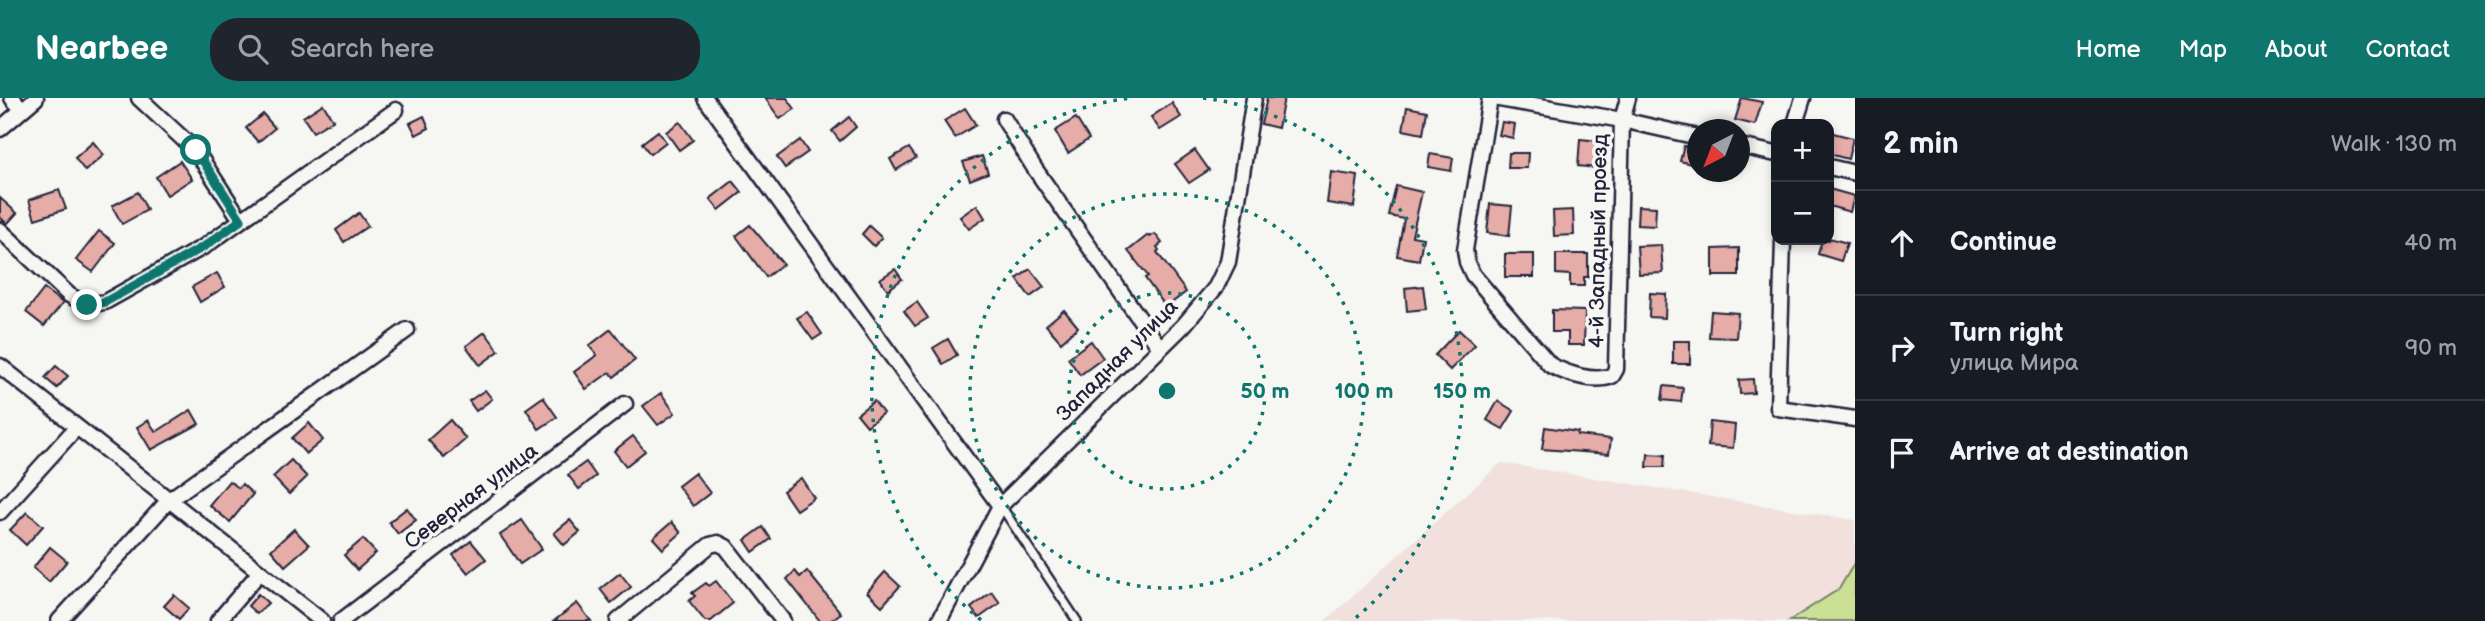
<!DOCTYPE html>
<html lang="en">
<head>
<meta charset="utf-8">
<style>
  :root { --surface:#171b24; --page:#20242c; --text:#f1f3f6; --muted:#9ea1a6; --line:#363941; --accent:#0f766e }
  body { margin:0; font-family:"Balsamiq Sans",sans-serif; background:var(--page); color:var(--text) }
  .controls { position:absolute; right:21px; top:21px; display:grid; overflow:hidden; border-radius:14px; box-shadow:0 4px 10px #0003 }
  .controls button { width:63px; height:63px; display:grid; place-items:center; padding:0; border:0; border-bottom:2px solid var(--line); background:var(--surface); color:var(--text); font:35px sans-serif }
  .compass { position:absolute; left:1687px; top:21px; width:63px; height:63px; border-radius:50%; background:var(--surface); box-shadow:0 4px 10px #0003; rotate:222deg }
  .stop { position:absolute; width:21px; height:21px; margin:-16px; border:5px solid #0f766e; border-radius:50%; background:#fff }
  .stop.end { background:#0f766e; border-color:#fff; box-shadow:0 2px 7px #0008 }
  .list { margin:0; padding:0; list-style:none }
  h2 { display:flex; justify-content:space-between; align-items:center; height:91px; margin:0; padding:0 28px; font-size:30px }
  h2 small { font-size:23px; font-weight:400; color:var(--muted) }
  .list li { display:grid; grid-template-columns:46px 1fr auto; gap:21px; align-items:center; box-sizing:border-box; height:105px; padding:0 28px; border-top:2px solid var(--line) }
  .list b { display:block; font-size:26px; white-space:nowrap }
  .list p { margin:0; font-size:23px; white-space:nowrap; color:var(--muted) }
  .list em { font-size:23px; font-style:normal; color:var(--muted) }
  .icon { flex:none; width:38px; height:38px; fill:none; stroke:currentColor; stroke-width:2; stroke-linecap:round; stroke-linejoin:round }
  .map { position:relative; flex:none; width:1855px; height:523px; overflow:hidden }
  header { display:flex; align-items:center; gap:42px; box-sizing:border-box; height:98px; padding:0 35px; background:var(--accent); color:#fff }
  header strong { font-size:33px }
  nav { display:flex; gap:38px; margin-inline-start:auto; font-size:24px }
  .search { width:490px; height:63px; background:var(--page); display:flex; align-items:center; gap:18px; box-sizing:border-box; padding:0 24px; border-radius:28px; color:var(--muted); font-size:26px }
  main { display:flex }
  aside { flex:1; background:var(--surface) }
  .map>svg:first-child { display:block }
  .built { fill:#f1e0dc }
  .green { fill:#cbe095; stroke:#768168; stroke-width:2 }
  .building { fill:#e6aca7; stroke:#22223b; stroke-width:2 }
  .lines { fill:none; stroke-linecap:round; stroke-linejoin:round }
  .service-casing { stroke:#22223b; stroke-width:12 }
  .minor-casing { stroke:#22223b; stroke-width:19 }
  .service { stroke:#f6f6f2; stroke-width:7 }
  .minor { stroke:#f6f6f2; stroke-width:14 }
  .route { stroke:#0f766e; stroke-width:9 }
  .ring { fill:none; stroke:#0f766e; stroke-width:3.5; stroke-dasharray:3.5 7 }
  .labels { text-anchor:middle; stroke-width:7; stroke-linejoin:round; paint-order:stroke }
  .street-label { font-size:21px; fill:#22223b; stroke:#f6f6f2 }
  .centre { fill:#0f766e; stroke:#f6f6f2; stroke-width:3.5 }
  .ring-label { font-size:21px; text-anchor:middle; font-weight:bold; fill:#0f766e; stroke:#f6f6f2; stroke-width:7; stroke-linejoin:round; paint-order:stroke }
</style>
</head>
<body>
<header>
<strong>Nearbee</strong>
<div class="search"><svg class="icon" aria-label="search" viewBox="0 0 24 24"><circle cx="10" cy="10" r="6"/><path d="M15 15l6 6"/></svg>Search here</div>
<nav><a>Home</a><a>Map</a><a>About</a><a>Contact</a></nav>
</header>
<main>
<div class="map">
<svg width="1855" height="523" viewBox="0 0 1855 523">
  <rect width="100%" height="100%" fill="#f6f6f2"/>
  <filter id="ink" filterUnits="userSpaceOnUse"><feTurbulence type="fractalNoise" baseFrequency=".0143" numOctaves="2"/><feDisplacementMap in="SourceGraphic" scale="14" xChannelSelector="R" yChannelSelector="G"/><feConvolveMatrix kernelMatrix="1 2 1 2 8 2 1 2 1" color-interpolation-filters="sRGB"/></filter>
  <g filter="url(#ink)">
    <path class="built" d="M1501 365 1855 422V523H1325Z"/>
    <path class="green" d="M1855 464V523H1789L1839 491Z"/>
    <g class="building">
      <path d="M765 0H787L795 11 780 21Z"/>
      <path d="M1267 0H1284L1278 30 1261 26Z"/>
      <path d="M1742 0 1762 4 1755 27 1735 22Z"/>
      <path d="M1172 5 1181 19 1160 32 1151 19Z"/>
      <path d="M323 6 333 22 313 34 303 19Z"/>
      <path d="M1407 9 1427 13 1423 36 1403 32Z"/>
      <path d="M965 10 976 27 955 40 944 23Z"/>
      <path d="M263 16 275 30 258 44 246 30Z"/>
      <path d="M424 18 429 30 416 37 410 25Z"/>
      <path d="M849 19 856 29 840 43 832 33Z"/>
      <path d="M1076 20 1089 41 1068 55 1055 33Z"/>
      <path d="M680 24 693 42 679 52 666 34Z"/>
      <path d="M1502 24 1515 26 1513 40 1499 37Z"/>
      <path d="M658 33 666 44 650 56 642 45Z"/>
      <path d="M1829 34 1853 40 1848 61 1829 56Z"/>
      <path d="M1580 41 1599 43 1596 70 1578 68Z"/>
      <path d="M800 42 808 54 785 70 777 59Z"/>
      <path d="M93 44 104 57 85 73 75 60Z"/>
      <path d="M1684 48 1698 51V68L1680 63Z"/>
      <path d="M909 50 916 60 896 72 890 61Z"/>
      <path d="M1195 52 1209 72 1189 85 1175 66Z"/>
      <path d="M1509 55H1528L1527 70H1508Z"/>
      <path d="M1430 56 1453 60 1451 73 1428 69Z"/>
      <path d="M982 58 988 75 970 82 963 64Z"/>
      <path d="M180 63 192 81 167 97 156 79Z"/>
      <path d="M1331 74 1358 78 1354 109 1327 105Z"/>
      <path d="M733 83 742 94 719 112 710 101Z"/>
      <path d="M1396 88 1422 94 1412 138 1423 140 1419 162 1397 158 1404 121 1389 118Z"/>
      <path d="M1829 91 1854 98 1850 114 1829 108Z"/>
      <path d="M59 92 66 111 35 121 29 102Z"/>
      <path d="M138 94 147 112 122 126 112 108Z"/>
      <path d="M0 100 17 115 7 126 0 119Z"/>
      <path d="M1490 106 1512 108 1509 138 1487 135Z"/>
      <path d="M977 107 985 120 969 131 960 119Z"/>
      <path d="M1638 108 1656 109 1655 128 1637 127Z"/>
      <path d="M1573 112 1574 137 1554 138 1553 113Z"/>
      <path d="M359 115 368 128 344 144 336 132Z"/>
      <path d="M750 127 783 166 766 179 736 138Z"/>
      <path d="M869 128 882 140 874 148 862 136Z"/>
      <path d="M99 133 115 145 93 174 76 162Z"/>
      <path d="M1155 136 1162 145 1157 149 1159 152 1157 154 1186 194 1166 209 1145 180 1148 178 1128 153 1148 137 1150 139Z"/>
      <path d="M1829 140 1847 145 1841 163 1818 156 1822 142H1829Z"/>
      <path d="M1661 147 1663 175 1639 176 1637 148Z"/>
      <path d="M1739 150V178H1713V151Z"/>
      <rect x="1505" y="156" width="29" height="23"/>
      <path d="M1556 156H1588V179H1584V188H1570V177L1556 176Z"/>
      <path d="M895 171 902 181 888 192 880 181Z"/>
      <path d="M1030 171 1044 189 1030 199 1017 181Z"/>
      <path d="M217 175 225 189 200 204 192 189Z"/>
      <path d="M1423 188 1426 211 1407 213 1405 190Z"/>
      <path d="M44 191 63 205 44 228 26 214Z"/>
      <path d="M1650 195 1666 196 1665 220 1649 219Z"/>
      <path d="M917 204 928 220 915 228 904 213Z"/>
      <path d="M1064 212 1078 229 1061 244 1046 227Z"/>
      <path d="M1552 212 1585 213 1584 247H1568V234H1552Z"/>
      <path d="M1711 213 1738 215 1736 240 1709 239Z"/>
      <path d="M807 214 822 236 813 242 797 220Z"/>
      <path d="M611 231 635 262 614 279 610 274 586 291 574 274 597 257 589 248Z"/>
      <path d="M1459 232 1475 247 1450 272 1435 257Z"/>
      <path d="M485 234 499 253 480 267 466 248Z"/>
      <path d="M948 241 957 257 943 266 933 250Z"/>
      <path d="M1091 243 1103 260 1080 277 1068 260Z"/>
      <rect x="1673" y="243" width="17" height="23"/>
      <path d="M56 268 68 278 57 290 45 280Z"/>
      <path d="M1753 281 1754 295 1740 296 1739 282Z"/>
      <path d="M1664 288 1683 290 1681 304 1662 302Z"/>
      <path d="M485 292 492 301 476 313 469 303Z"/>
      <path d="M661 295 675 315 658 327 643 308Z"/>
      <path d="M543 299 557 319 539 331 526 311Z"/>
      <path d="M874 303 883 315 867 328 857 316Z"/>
      <path d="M1498 303 1514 313 1503 331 1487 322Z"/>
      <path d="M191 312 199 326 151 352 137 329 148 322 156 334Z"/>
      <path d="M450 322 466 341 444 360 428 342Z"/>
      <path d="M1710 324 1735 327 1733 350 1708 348Z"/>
      <path d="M309 325 323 342 306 356 292 340Z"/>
      <path d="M1545 329 1578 334 1577 337 1611 341 1609 356 1542 351Z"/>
      <path d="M633 338 645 353 626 368 614 353Z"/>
      <path d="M1648 356 1665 357 1664 369H1647Z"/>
      <path d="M291 362 307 379 289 396 273 379Z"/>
      <path d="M586 364 596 378 579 391 568 377Z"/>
      <path d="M695 375 710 395 693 408 678 388Z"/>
      <path d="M801 380 814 400 796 412 783 393Z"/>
      <path d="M229 383 239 390 242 386 253 396 230 424 209 407Z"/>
      <path d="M407 410 416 422 398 436 389 424Z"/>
      <path d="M27 414 43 428 26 447 10 432Z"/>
      <path d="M522 422 542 451 520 466 500 437Z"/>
      <path d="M570 422 580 434 564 447 554 435Z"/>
      <path d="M672 424 681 435 663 451 653 440Z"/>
      <path d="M763 429 771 441 753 454 745 442Z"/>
      <path d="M294 431 309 447 285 468 271 452Z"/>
      <path d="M363 441 376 455 357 472 344 457Z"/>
      <path d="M471 443 486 461 468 475 453 457Z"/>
      <path d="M50 449 67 463 49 484 33 470Z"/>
      <path d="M795 473 800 479 807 473 841 515 830 523H820L787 481Z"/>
      <path d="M885 474 900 488 882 508 867 494Z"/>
      <path d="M620 475 631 489 611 505 600 491Z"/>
      <path d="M716 483 733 505 711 523H705L689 503 695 498 692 495 706 485 709 488Z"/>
      <path d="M992 494 1000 505 979 520 971 510Z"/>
      <path d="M258 496 268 505 257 516 248 508Z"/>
      <path d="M174 497 189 510 179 521 164 508Z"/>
      <path d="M577 505 591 523H554Z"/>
    </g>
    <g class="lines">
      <g class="service-casing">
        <path id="service" d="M1001 408 1077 523"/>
      </g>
      <g class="minor-casing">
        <g id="minor">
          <path d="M12 0 22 11"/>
          <path d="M139 0 196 53 241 122"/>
          <path d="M705 0 1000 408"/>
          <path d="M1490 0 1465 152 1467 164 1473 177 1550 267C1567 276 1594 285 1612 278L1616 271 1622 22 1628 0"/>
          <path d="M1493 0 1622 22 1698 39"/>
          <path d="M1004 21 1035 71 1160 250"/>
          <path d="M1795 26 1803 0"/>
          <path d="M0 31 36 0"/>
          <path d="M1740 48 1776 56"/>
          <path d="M1829 69 1855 75"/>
          <path d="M0 132 69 197 87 207 105 204 205 148 396 12"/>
          <path d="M1783 142 1778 310 1855 321"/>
          <path d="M0 268 322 523"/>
          <path d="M0 414 76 330"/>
          <path d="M59 523 169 402 407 232"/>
          <path d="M218 523 260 474"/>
          <path d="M341 523 625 306"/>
          <path d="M618 523 710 447 718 445 726 449 783 523"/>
          <path d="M939 523 1000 408 1184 227 1216 189 1228 164 1254 0"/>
        </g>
      </g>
      <use href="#service" class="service"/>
      <use href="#minor" class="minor"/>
    </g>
  </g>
  <g class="lines" filter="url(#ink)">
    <path class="route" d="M87 207 105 204 205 148 241 122 196 52"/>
  </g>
  <g class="ring">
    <circle cx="1167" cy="293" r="98"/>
    <circle cx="1167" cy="293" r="197"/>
    <path d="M981 522A295 295 0 0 1 1131 0M1203 0A295 295 0 0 1 1353 522"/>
  </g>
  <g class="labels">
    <g class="street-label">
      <text transform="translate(1598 143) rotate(-89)" y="7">4-й Западный проезд</text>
      <text transform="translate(1117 262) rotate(-45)" y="7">Западная улица</text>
      <text transform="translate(471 398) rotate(-37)" y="7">Северная улица</text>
    </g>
  </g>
  <circle cx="1167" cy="293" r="10" class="centre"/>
  <g class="ring-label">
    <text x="1265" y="300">50 m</text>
    <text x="1364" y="300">100 m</text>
    <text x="1462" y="300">150 m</text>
  </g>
</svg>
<div class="controls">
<button>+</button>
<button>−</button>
</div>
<svg class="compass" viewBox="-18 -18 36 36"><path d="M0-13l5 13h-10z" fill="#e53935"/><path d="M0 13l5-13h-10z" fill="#9ea1a6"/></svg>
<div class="stop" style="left:196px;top:52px"></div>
<div class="stop end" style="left:87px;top:207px"></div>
</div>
<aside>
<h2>2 min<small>Walk · 130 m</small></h2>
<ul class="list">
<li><svg class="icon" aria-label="ahead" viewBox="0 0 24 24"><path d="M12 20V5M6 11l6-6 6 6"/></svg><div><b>Continue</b></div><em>40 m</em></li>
<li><svg class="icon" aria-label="right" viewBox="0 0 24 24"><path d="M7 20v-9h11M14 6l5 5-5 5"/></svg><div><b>Turn right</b><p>улица Мира</p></div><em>90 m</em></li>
<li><svg class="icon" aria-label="arrive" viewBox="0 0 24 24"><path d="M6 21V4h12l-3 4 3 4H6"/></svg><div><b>Arrive at destination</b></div></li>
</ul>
</aside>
</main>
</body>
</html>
